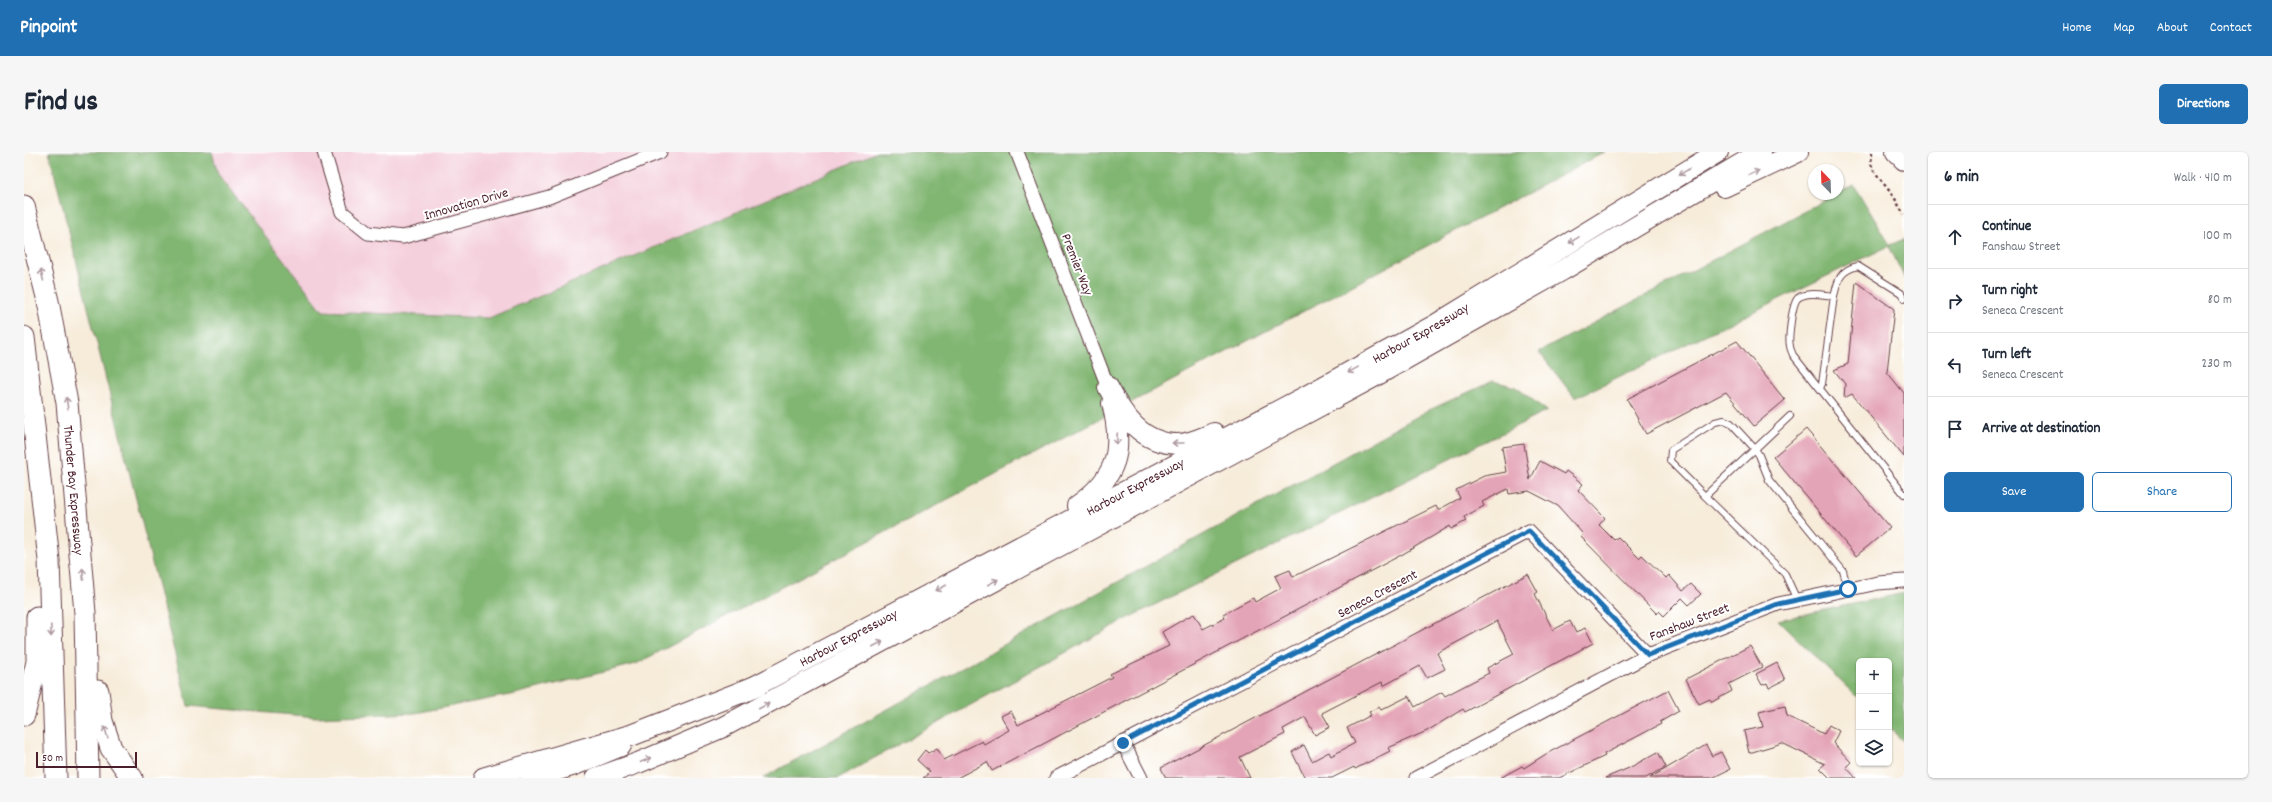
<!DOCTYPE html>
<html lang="en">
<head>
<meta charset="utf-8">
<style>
  :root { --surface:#fff; --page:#f6f6f7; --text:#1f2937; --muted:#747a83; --line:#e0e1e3; --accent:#1f6fb2 }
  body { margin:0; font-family:Dekko,sans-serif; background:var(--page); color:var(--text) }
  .controls { position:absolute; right:12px; bottom:12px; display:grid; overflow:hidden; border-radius:6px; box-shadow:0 1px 3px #0004 }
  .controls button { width:36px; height:36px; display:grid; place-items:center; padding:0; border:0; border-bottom:1px solid var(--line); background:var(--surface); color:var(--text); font:20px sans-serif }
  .compass { position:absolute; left:1784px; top:12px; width:36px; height:36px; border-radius:50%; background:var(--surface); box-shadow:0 1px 3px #0004; rotate:337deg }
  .scale { position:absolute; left:12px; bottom:10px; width:101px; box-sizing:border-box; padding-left:4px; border:2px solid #4a1f2b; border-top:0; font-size:11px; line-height:14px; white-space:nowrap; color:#4a1f2b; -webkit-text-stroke:3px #fff; paint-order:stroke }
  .stop { position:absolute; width:12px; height:12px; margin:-9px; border:3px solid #1f6fb2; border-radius:50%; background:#fff }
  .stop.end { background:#1f6fb2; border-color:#fff; box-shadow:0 1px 4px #0008 }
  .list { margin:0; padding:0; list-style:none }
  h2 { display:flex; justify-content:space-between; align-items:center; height:52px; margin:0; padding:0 16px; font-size:17px }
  h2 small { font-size:13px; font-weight:400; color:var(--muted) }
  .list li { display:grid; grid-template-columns:26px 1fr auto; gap:12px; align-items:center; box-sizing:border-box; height:64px; padding:0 16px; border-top:1px solid var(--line) }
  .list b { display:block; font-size:15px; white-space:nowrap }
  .list p { margin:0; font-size:13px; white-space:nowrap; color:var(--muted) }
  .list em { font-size:13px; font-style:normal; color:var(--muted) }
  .actions { display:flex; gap:8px; padding:12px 16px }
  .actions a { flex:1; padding:9px 0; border:1px solid var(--accent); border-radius:6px; text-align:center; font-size:14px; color:var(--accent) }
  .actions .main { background:var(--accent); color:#fff }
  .icon { flex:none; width:22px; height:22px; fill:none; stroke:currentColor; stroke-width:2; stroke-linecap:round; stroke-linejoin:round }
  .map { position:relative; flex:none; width:1880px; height:626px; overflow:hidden; border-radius:6px }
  header { display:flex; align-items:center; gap:24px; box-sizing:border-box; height:56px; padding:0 20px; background:var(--accent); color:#fff }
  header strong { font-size:19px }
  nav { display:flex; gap:22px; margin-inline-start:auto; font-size:14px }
  .intro { display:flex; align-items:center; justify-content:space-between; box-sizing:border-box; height:96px; padding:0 24px }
  h1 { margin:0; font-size:28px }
  .button { padding:10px 18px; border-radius:6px; background:var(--accent); color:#fff; font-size:14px; font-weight:700 }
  main { display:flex; gap:24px; padding:0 24px }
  aside { flex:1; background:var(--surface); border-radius:6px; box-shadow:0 1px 3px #0004 }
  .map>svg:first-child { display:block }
  .built { fill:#f4cfdc }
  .forest { fill:#81b672; stroke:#666a4e }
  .building { fill:#e4a4b7 }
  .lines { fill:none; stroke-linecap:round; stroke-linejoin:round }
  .service-casing { stroke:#643e45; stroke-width:8 }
  .minor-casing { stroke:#643e45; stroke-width:15 }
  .primary-casing { stroke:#643e45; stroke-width:22 }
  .trunk-casing { stroke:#643e45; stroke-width:23 }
  .path { stroke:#643e45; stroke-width:2.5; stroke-dasharray:3 3; stroke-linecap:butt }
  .service { stroke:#fff; stroke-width:6 }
  .minor { stroke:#fff; stroke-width:13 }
  .primary { stroke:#fff; stroke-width:20 }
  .trunk { stroke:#fff; stroke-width:21 }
  .oneway { stroke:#ae9aa0 }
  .route { stroke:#1f6fb2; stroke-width:5 }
  .labels { text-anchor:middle; stroke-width:4; stroke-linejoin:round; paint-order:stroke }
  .street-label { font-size:14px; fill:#4a1f2b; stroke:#fff }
</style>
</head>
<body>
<header>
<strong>Pinpoint</strong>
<nav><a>Home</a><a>Map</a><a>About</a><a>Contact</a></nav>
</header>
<div class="intro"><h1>Find us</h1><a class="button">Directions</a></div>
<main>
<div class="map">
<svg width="1880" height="626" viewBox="0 0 1880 626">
  <rect width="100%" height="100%" fill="#fff"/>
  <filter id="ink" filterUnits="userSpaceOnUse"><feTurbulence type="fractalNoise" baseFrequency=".025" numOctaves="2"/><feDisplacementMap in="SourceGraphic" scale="8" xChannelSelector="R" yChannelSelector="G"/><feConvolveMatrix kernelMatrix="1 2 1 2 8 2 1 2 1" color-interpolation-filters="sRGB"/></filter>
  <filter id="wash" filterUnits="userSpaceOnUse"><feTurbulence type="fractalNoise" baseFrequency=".012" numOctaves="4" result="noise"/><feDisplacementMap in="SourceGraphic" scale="16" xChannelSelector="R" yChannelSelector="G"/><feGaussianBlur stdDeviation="0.9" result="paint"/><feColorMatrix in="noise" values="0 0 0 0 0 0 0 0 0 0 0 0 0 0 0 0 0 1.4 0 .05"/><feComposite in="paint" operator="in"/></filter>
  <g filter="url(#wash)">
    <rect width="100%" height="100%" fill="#f7ecda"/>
    <path class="built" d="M188 0H853L465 166 299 159 194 22Z"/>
    <g class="forest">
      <path d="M25 0H188L194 22 299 159 465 166 853 0H1581L612 512 491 542 391 561 293 565 164 554Z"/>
      <path d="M1830 33 1866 93 1880 87V125L1865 94 1551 246 1515 200Z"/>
      <path d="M1469 229 1492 235 1523 259 1108 464 814 626H739L1403 259Z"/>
      <path d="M1880 441V590L1865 576V509H1835V547L1754 468Z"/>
    </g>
    <g id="blocks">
      <g class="building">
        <path d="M1832 130 1870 157 1863 220 1880 241V305L1828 242 1820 246 1821 232 1810 218 1824 212Z"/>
        <path d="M1713 189 1761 248 1730 274 1702 240 1622 282 1603 247Z"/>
        <path d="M1782 277 1866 376 1832 404 1749 305Z"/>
        <path d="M1500 292 1506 328 1516 309 1540 322 1542 319 1559 332 1554 338 1581 366 1575 373 1590 388 1594 385 1615 406 1618 403 1642 426 1645 423 1659 439 1667 432 1677 442 1665 453 1658 446 1640 464 1635 459 1633 462 1557 385 1559 382 1534 354 1505 339 1485 342 1484 337 1458 350 1460 354 1440 365 1442 369 1427 377 1426 374 1379 402 968 619 963 610 933 626H899L906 620 893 608 901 598 904 601 913 596 920 608 958 589 960 592 985 578 977 564 987 559 994 573 1088 525 1086 522 1145 494 1138 480 1160 467 1170 462 1179 477 1201 466 1199 462 1229 446 1231 450 1257 436 1251 424 1266 418 1269 425 1412 354 1414 358 1436 346 1432 338 1460 324 1482 320 1478 295Z"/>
        <path d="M1504 422 1514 440 1511 442 1529 478 1546 469 1552 481 1561 476 1569 491 1441 560 1439 557 1403 579 1364 596 1366 599 1331 617 1330 615 1308 626H1281L1268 600 1280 593 1288 609 1305 600 1307 604 1331 591 1323 576 1347 563 1345 560 1355 555 1357 558 1385 544 1391 555 1418 540 1421 544 1465 521 1463 516 1490 502 1473 469 1413 501 1421 517 1403 526 1396 514 1359 534 1358 530 1298 561 1306 575 1291 583 1281 565 1259 577 1261 582 1216 605 1226 626H1142L1137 616Z"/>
        <path d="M1726 494 1738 515 1705 532 1708 539 1688 550 1686 547 1675 552 1662 527Z"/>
        <path d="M1753 511 1761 528 1745 536 1743 531 1738 533 1732 522Z"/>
        <path d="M1644 538 1655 559 1636 570 1637 572 1580 602 1581 604 1535 626H1476L1498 614 1500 616 1522 602Z"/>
        <path d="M1761 554 1763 564 1800 582 1805 573 1815 579 1809 591 1827 610 1822 615 1832 626H1806L1796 616 1801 612 1758 591 1725 601 1720 579 1739 575 1735 560Z"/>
        <path d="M1682 593 1688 604 1697 600 1706 617 1688 626H1626Z"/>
        <path d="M1634 600 1642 615 1622 626H1581L1605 616Z"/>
      </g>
    </g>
  </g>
  <g filter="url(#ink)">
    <use href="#blocks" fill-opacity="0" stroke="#643e45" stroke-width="1"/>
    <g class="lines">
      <g class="service-casing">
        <g id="service">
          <path d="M1810 144C1814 128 1816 118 1834 114L1877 141 1880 146"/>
          <path d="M1796 236 1798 232 1810 144C1800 143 1783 139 1774 146 1768 151 1764 187 1766 194 1766 197 1768 200 1769 203L1880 342"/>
          <path d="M1766 264 1731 297 1735 303 1745 328 1819 419 1824 437"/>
          <path d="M1700 268 1707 271 1731 297 1681 344 1646 309 1647 298 1691 270Z"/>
          <path d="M1681 344 1761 422 1773 448"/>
        </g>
      </g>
      <g class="minor-casing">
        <g id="minor">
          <path d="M300 0 318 60 344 81 379 85 525 45 636 0"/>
          <path d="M993 0 1084 235"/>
          <path d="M1032 626 1099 591"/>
          <path d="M1117 626 1099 591 1505 379 1624 503"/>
          <path d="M1392 626 1624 503 1754 452 1854 431 1880 429"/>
        </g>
      </g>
      <g class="primary-casing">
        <g id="primary">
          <path d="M1872 0 1880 8"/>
          <path d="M1700 35 1774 0"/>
          <path d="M1084 235C1099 264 1118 292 1154 292 1166 292 1179 285 1190 281"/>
          <path d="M1053 354C1094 325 1100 298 1088 251"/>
          <path id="s1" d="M718 541 1282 244 1411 173 1694 0"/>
          <path d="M507 626 548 614 597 594"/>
          <path d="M572 626 614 611 699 575 1348 226 1539 118 1737 0"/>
        </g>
      </g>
      <g class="trunk-casing">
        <g id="trunk">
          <path id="s2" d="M0 54 24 149 43 251 61 461 64 626"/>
          <path d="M0 185 25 408 32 626"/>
          <path d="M74 539 78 569 87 596 108 626"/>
          <path d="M0 563 13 510V465"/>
          <path d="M460 626 608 583 733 534"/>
        </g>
      </g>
      <path class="path" d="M1848 0 1847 12 1850 19 1870 45 1880 63"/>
      <use href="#service" class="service"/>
      <use href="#minor" class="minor"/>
      <use href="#primary" class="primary"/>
      <use href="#trunk" class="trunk"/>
    </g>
    <defs><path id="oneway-shaft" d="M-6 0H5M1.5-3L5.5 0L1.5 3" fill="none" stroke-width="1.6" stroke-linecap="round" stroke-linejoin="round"/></defs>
    <g class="oneway">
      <use href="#oneway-shaft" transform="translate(1660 20) rotate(148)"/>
      <use href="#oneway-shaft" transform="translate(1730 21) rotate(-25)"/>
      <use href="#oneway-shaft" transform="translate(1550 88) rotate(148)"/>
      <use href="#oneway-shaft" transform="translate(18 123) rotate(-104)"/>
      <use href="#oneway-shaft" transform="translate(1329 218) rotate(151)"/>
      <use href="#oneway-shaft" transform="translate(43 251) rotate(-98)"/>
      <use href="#oneway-shaft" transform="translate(1093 287) rotate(93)"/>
      <use href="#oneway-shaft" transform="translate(1154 291) rotate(180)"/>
      <use href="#oneway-shaft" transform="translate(59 422) rotate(-94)"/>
      <use href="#oneway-shaft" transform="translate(969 430) rotate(-28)"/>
      <use href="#oneway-shaft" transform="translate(917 436) rotate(152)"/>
      <use href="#oneway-shaft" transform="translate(27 479) rotate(88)"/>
      <use href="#oneway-shaft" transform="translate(854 492) rotate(-28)"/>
      <use href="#oneway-shaft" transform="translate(740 554) rotate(-28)"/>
      <use href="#oneway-shaft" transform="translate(82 580) rotate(-108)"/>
      <use href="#oneway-shaft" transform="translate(622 608) rotate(-23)"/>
    </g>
  </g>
  <g class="lines" filter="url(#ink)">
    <path class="route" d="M1099 591 1505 379 1624 503 1754 452 1824 437"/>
  </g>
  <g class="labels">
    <g class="street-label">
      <text transform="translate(442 51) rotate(-16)" y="5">Innovation Drive</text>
      <text transform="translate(1054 112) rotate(69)" y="5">Premier Way</text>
      <text dy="5" stroke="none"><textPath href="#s1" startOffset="768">Harbour Expressway</textPath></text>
      <text dy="5" stroke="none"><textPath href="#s1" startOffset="444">Harbour Expressway</textPath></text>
      <text dy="5" stroke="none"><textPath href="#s2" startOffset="289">Thunder Bay Expressway</textPath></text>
      <text transform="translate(1353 441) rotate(-28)" y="5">Seneca Crescent</text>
      <text transform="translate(1665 469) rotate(-21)" y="5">Fanshaw Street</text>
      <text dy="5" stroke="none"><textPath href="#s1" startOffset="120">Harbour Expressway</textPath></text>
    </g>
  </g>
</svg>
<div class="controls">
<button>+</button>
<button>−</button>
<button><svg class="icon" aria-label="layers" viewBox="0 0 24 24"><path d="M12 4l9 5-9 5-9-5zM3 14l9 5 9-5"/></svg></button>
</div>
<svg class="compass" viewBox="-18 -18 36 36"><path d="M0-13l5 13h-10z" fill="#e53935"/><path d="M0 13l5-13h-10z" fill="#747a83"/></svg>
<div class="scale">50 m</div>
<div class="stop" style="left:1824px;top:437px"></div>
<div class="stop end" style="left:1099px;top:591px"></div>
</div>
<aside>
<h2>6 min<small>Walk · 410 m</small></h2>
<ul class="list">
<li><svg class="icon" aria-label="ahead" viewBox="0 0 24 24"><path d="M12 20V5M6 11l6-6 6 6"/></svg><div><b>Continue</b><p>Fanshaw Street</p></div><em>100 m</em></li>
<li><svg class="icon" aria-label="right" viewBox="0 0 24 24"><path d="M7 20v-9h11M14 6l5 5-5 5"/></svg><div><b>Turn right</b><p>Seneca Crescent</p></div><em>80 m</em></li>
<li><svg class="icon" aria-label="left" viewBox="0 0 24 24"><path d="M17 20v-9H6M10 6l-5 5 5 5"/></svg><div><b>Turn left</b><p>Seneca Crescent</p></div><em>230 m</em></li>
<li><svg class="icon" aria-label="arrive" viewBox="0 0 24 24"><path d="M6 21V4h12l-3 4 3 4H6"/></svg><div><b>Arrive at destination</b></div></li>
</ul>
<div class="actions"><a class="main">Save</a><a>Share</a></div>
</aside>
</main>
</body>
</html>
